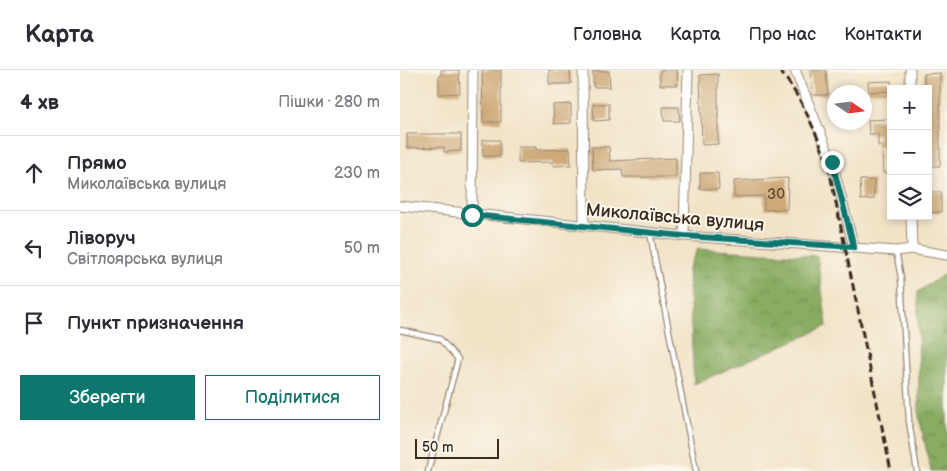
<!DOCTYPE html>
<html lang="uk">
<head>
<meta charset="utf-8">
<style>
  :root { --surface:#fff; --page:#f7f7f7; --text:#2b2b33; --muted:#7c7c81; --line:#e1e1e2; --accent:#0f766e }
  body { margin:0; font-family:"Balsamiq Sans",sans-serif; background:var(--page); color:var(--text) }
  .controls { position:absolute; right:15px; top:15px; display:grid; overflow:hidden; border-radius:0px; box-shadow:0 2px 8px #0003 }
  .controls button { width:45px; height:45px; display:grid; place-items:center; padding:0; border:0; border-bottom:1px solid var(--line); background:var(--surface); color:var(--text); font:25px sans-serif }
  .compass { position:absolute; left:427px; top:15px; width:45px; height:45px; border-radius:50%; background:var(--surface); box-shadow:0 2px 8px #0003; rotate:103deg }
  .scale { position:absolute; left:15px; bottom:12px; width:84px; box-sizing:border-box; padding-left:5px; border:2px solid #3b2a1e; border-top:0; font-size:14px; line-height:18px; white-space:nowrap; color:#3b2a1e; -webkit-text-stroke:4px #fbf7ec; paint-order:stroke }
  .stop { position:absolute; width:15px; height:15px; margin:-11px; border:4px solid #0f766e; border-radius:50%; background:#fff }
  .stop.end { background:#0f766e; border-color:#fff; box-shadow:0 1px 5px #0008 }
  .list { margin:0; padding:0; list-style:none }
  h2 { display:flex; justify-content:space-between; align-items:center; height:65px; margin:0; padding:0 20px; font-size:21px }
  h2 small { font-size:16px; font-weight:400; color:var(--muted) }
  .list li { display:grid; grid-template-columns:32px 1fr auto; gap:15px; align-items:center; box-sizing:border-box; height:75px; padding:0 20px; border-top:1px solid var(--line) }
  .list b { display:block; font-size:19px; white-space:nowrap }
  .list p { margin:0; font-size:16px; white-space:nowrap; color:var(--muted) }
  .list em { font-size:16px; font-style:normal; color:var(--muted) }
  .actions { display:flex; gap:10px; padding:15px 20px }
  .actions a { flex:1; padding:11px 0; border:1px solid var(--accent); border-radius:0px; text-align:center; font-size:18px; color:var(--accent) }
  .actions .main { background:var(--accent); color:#fff }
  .icon { flex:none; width:28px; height:28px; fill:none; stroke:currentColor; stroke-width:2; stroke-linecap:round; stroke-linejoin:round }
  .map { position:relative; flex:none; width:547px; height:401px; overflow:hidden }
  header { display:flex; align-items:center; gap:30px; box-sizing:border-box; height:70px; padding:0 25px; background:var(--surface); border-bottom:1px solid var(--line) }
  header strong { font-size:24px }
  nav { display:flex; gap:28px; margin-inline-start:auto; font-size:18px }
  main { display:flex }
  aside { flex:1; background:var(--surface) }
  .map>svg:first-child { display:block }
  .forest { fill:url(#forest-crowns); stroke:#626b40 }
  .building { fill:#cda978 }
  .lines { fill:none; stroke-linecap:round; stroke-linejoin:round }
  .service-casing { stroke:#968672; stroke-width:7 }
  .minor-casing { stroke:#968672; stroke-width:11 }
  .service { stroke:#fff; stroke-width:4.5 }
  .minor { stroke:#fff; stroke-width:9 }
  .rail { stroke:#3b2a1e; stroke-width:3; stroke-dasharray:8 4; stroke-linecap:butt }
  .route { stroke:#0f766e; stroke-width:6 }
  .labels { text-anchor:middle; stroke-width:4; stroke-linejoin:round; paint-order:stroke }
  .number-label { font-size:15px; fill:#604a34 }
  .street-label { font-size:18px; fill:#3b2a1e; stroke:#fbf7ec }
</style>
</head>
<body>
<header>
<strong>Карта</strong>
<nav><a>Головна</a><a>Карта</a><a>Про нас</a><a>Контакти</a></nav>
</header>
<main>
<aside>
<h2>4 хв<small>Пішки · 280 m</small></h2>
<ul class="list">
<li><svg class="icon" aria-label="ahead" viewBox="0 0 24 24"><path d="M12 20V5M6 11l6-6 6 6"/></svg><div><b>Прямо</b><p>Миколаївська вулиця</p></div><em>230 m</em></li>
<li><svg class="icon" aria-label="left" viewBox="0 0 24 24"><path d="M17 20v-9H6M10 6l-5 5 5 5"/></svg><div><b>Ліворуч</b><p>Світлоярська вулиця</p></div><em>50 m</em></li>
<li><svg class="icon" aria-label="arrive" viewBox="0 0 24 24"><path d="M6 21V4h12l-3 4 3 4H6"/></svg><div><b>Пункт призначення</b></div></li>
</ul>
<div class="actions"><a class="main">Зберегти</a><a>Поділитися</a></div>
</aside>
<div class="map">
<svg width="547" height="401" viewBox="0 0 547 401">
  <defs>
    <pattern id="forest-crowns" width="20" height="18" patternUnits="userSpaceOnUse" patternTransform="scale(1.25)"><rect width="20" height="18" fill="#89ac62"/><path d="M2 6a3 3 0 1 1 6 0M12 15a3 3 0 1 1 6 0" fill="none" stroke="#718c50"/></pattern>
  </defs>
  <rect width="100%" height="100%" fill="#fbf7ec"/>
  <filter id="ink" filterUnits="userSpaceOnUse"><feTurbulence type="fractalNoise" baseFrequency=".02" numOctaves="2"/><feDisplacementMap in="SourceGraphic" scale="10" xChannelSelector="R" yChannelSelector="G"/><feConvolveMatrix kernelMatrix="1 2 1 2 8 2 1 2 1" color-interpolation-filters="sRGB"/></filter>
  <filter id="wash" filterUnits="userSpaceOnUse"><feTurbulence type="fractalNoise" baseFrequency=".0096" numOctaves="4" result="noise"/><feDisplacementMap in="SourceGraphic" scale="20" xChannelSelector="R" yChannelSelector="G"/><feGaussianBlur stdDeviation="1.12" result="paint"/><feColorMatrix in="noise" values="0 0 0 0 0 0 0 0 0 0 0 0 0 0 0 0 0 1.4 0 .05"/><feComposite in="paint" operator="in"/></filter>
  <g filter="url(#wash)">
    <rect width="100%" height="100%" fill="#f2e3c7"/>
    <g class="forest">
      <path d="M298 179 417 186 427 256 294 314 288 198Z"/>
      <path d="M547 202V401H531L519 346 518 222Z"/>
    </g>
    <g id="blocks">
      <g class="building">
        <path d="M41 0H59L60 23 39 24V6H41Z"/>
        <path d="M82 0H101V52H83Z"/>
        <path d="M149 0H170L171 14H149Z"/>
        <path d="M260 0H277L278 15H260Z"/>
        <path d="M411 0H426L428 25H412Z"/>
        <path d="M193 1H209L210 17H193Z"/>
        <path d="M540 3V96H528V19H524V4Z"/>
        <path d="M318 4V74L302 75 300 5Z"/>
        <path d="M491 11V21L469 22 468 12Z"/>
        <path d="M171 34V53L154 54 153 35Z"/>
        <path d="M193 34H209V50L194 51Z"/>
        <path d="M263 37H279L280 51H264Z"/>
        <path d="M489 49 491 103H483L482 76H478V64H469L468 50Z"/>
        <path d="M7 64H61V81L44 82V77L7 78Z"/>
        <path d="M82 70H100V86H83Z"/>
        <path d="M118 77H136V80L170 79 171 95 153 96V92L118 93Z"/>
        <path d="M192 77H209L210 91 276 88V107H223L222 99 193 100Z"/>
        <path d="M300 103H318L319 119H300Z"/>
        <path d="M388 108 387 139 364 140V126L334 127V111Z"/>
        <path d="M460 110H474V129L461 130Z"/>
        <path d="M528 122H541V142L528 143Z"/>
      </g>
    </g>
  </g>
  <g filter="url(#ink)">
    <use href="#blocks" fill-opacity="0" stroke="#968672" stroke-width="1"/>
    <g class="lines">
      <g class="service-casing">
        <g id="service">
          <path d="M250 163 296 401"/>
          <path d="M496 181 501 208 509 351 517 401"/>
          <path d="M0 260 40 269 58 289 28 401"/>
        </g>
      </g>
      <g class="minor-casing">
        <g id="minor">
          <path d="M183 0 184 156"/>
          <path d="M395 0 432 92 454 177"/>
          <path d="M510 0V19"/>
          <path d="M0 136 284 166 496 181 512 179 547 185"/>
          <path d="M72 145 73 0"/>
          <path d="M511 146 512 179"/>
          <path d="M284 166 288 0"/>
        </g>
      </g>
      <use href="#service" class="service"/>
      <use href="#minor" class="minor"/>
      <path class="rail" d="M379 0C402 27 415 61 428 94L491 401"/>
    </g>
  </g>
  <g class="lines" filter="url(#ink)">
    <path class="route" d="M72 145 284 166 454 177 432 92"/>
  </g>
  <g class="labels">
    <g class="number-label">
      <text x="376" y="129">30</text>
    </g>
    <g class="street-label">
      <text transform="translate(275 147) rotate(5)" y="6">Миколаївська вулиця</text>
    </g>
  </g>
</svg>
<div class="controls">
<button>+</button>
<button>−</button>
<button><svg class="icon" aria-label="layers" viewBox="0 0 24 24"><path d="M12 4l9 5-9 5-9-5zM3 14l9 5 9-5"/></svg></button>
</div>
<svg class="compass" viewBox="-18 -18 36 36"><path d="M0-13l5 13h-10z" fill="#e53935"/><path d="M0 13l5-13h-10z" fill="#7c7c81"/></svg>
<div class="scale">50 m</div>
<div class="stop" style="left:72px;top:145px"></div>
<div class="stop end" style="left:432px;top:92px"></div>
</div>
</main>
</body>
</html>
